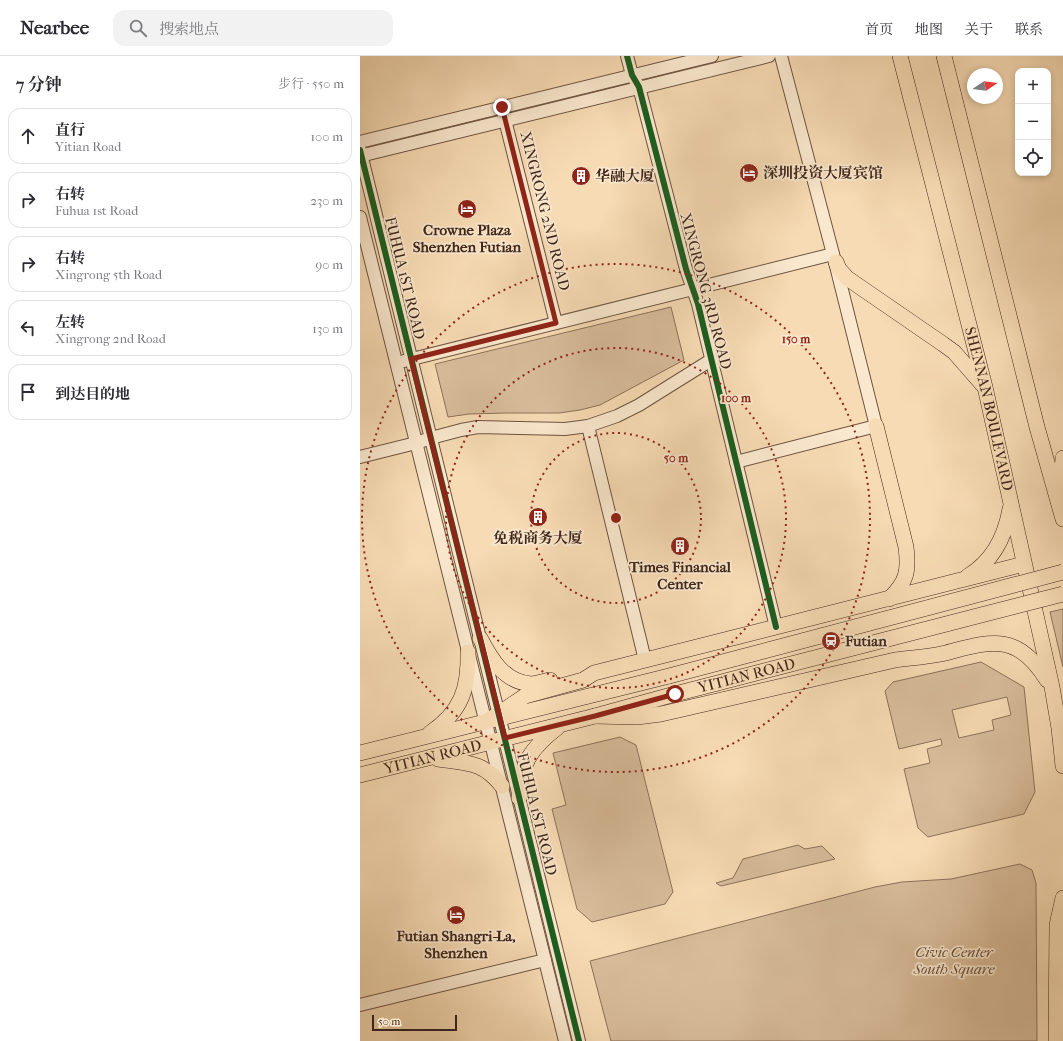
<!DOCTYPE html>
<html lang="zh">
<head>
<meta charset="utf-8">
<style>
  :root { --surface:#fff; --page:#f2f2f3; --text:#2b2b33; --muted:#7c7c81; --line:#e1e1e2 }
  body { margin:0; font-family:"IM FELL French Canon","Noto Serif SC",serif; background:var(--page); color:var(--text) }
  .controls { position:absolute; right:12px; top:12px; display:grid; overflow:hidden; border-radius:8px; box-shadow:0 2px 6px #0003 }
  .controls button { width:36px; height:36px; display:grid; place-items:center; padding:0; border:0; border-bottom:1px solid var(--line); background:var(--surface); color:var(--text); font:20px sans-serif }
  .compass { position:absolute; left:607px; top:12px; width:36px; height:36px; border-radius:50%; background:var(--surface); box-shadow:0 2px 6px #0003; rotate:77deg }
  .scale { position:absolute; left:12px; bottom:10px; width:85px; box-sizing:border-box; padding-left:4px; border:2px solid #40271b; border-top:0; font-size:11px; line-height:14px; white-space:nowrap; color:#40271b; -webkit-text-stroke:3px #fae8ce; paint-order:stroke }
  .stop { position:absolute; width:12px; height:12px; margin:-9px; border:3px solid #8f2418; border-radius:50%; background:#fff }
  .stop.end { background:#8f2418; border-color:#fff; box-shadow:0 1px 4px #0008 }
  .list { margin:0; padding:0; list-style:none }
  h2 { display:flex; justify-content:space-between; align-items:center; height:52px; margin:0; padding:0 16px; font-size:17px }
  h2 small { font-size:13px; font-weight:400; color:var(--muted) }
  .list li { display:grid; grid-template-columns:26px 1fr auto; gap:12px; align-items:center; box-sizing:border-box; height:56px; margin:0 8px 8px; padding:0 8px; border:1px solid var(--line); border-radius:12px }
  .list b { display:block; font-size:15px; white-space:nowrap }
  .list p { margin:0; font-size:13px; white-space:nowrap; color:var(--muted) }
  .list em { font-size:13px; font-style:normal; color:var(--muted) }
  .icon { flex:none; width:22px; height:22px; fill:none; stroke:currentColor; stroke-width:2; stroke-linecap:round; stroke-linejoin:round }
  .map { position:relative; flex:none; width:703px; height:985px; overflow:hidden }
  header { display:flex; align-items:center; gap:24px; box-sizing:border-box; height:56px; padding:0 20px; background:var(--surface); border-bottom:1px solid var(--line) }
  header strong { font-size:19px }
  nav { display:flex; gap:22px; margin-inline-start:auto; font-size:14px }
  .search { width:280px; height:36px; background:var(--page); display:flex; align-items:center; gap:10px; box-sizing:border-box; padding:0 14px; border-radius:12px; color:var(--muted); font-size:15px }
  main { display:flex }
  aside { flex:1; background:var(--surface) }
  .map>svg:first-child { display:block }
  .green { fill:#d8bc9a; stroke:#8c725a; fill-rule:evenodd }
  .lines { fill:none; stroke-linecap:round; stroke-linejoin:round }
  .minor-casing { stroke:#6e5441; stroke-width:14 }
  .major-casing { stroke:#40271b; stroke-width:16 }
  .minor { stroke:#fae8ce; stroke-width:12 }
  .major { stroke:#f7dbb4; stroke-width:15 }
  .major-bridge-casing { stroke:#40271b; stroke-width:16; stroke-linecap:butt }
  .major-bridge { stroke:#f7dbb4; stroke-width:15 }
  .cycleway-casing { stroke:#fae8ce; stroke-width:8 }
  .cycleway { stroke:#1b5e20; stroke-width:6 }
  .route { stroke:#8f2418; stroke-width:5 }
  .ring { fill:none; stroke:#8f2418; stroke-width:2; stroke-dasharray:2 4 }
  .labels { text-anchor:middle; stroke-width:3.5; stroke-linejoin:round; paint-order:stroke }
  .poi-label { font-size:15px; font-weight:bold; fill:#40271b; stroke:#fae8ce }
  .street-label { font-size:15px; fill:#40271b; stroke:#fae8ce }
  .park-label { font-size:15px; font-style:italic; fill:#664c3b; stroke:#fae8ce }
  .centre { fill:#8f2418; stroke:#fae8ce; stroke-width:2 }
  .ring-label { font-size:12px; text-anchor:middle; font-weight:bold; fill:#8f2418; stroke:#fae8ce; stroke-width:3.5; stroke-linejoin:round; paint-order:stroke }
</style>
</head>
<body>
<header>
<strong>Nearbee</strong>
<div class="search"><svg class="icon" aria-label="search" viewBox="0 0 24 24"><circle cx="10" cy="10" r="6"/><path d="M15 15l6 6"/></svg>搜索地点</div>
<nav><a>首页</a><a>地图</a><a>关于</a><a>联系</a></nav>
</header>
<main>
<aside>
<h2>7 分钟<small>步行 · 550 m</small></h2>
<ul class="list">
<li><svg class="icon" aria-label="ahead" viewBox="0 0 24 24"><path d="M12 20V5M6 11l6-6 6 6"/></svg><div><b>直行</b><p>Yitian Road</p></div><em>100 m</em></li>
<li><svg class="icon" aria-label="right" viewBox="0 0 24 24"><path d="M7 20v-9h11M14 6l5 5-5 5"/></svg><div><b>右转</b><p>Fuhua 1st Road</p></div><em>230 m</em></li>
<li><svg class="icon" aria-label="right" viewBox="0 0 24 24"><path d="M7 20v-9h11M14 6l5 5-5 5"/></svg><div><b>右转</b><p>Xingrong 5th Road</p></div><em>90 m</em></li>
<li><svg class="icon" aria-label="left" viewBox="0 0 24 24"><path d="M17 20v-9H6M10 6l-5 5 5 5"/></svg><div><b>左转</b><p>Xingrong 2nd Road</p></div><em>130 m</em></li>
<li><svg class="icon" aria-label="arrive" viewBox="0 0 24 24"><path d="M6 21V4h12l-3 4 3 4H6"/></svg><div><b>到达目的地</b></div></li>
</ul>
</aside>
<div class="map">
<svg width="703" height="985" viewBox="0 0 703 985">
  <rect width="100%" height="100%" fill="#f7dbb4"/>
  <filter id="stains"><feTurbulence type="fractalNoise" baseFrequency=".005" numOctaves="4"/><feColorMatrix values="0 0 0 0 .2 0 0 0 0 .09 0 0 0 0 .02 0 0 0 .5 -.17"/></filter>
  <radialGradient id="worn" r=".72"><stop offset=".6" stop-color="#630" stop-opacity="0"/><stop offset="1" stop-color="#630" stop-opacity=".3"/></radialGradient>
  <g class="green">
    <path d="M311 251 324 304 240 349 220 354 199 357H146L109 358 88 361 75 308Z"/>
    <path d="M703 553V611L690 556Z"/>
    <path d="M621 606 664 631 675 736 664 758 568 781 558 772 544 713 570 707 567 693 582 689 581 683 539 693 525 635 533 626ZM647 641 651 659 632 664 634 674 599 682 592 654Z"/>
    <path d="M260 681 276 689 313 836 305 848 232 866 217 853 192 753 206 749 193 697Z"/>
    <path d="M438 789 445 793 462 790 475 803 361 830 356 827 373 822 383 803Z"/>
    <path d="M660 808 672 814 676 827 677 985H251L230 905 515 831 542 826 591 823Z"/>
  </g>
  <g class="lines">
    <g class="minor-casing">
      <g id="minor">
        <path d="M267 0 272 19 279 31 326 213 338 248 416 571"/>
        <path d="M143 56 196 267"/>
        <path d="M0 86 352 0"/>
        <path d="M0 94 219 985"/>
        <path d="M0 100 409 0"/>
        <path d="M0 161 205 985"/>
        <path d="M44 305 473 198"/>
        <path d="M228 370 285 604"/>
        <path d="M0 401 56 387 71 382 101 374 118 371 205 373 228 370 257 360 279 349 351 304"/>
        <path d="M376 406 516 370 473 198 421 0"/>
        <path d="M0 949 185 904"/>
      </g>
    </g>
    <g class="major-casing">
      <g id="major">
        <path id="s1" d="M540 0 625 331 692 631 699 672 703 710"/>
        <path d="M584 0 677 371 703 463"/>
        <path d="M476 206 479 213 487 222 583 288 594 296 622 328"/>
        <path d="M516 370 546 491C549 515 547 526 529 543"/>
        <path d="M700 438 703 402"/>
        <path d="M608 520C633 505 645 481 650 453"/>
        <path d="M120 582C131 603 144 626 171 628 177 628 184 625 190 624"/>
        <path d="M235 660 277 661 301 658 535 604C550 602 566 601 581 598 629 586 656 574 687 624"/>
        <path d="M126 666 165 640 223 624 234 617 664 508"/>
        <path d="M70 677C101 656 109 633 108 596"/>
        <path d="M0 697 309 620"/>
        <path d="M78 703C106 707 123 705 142 730"/>
        <path id="s2" d="M0 719 235 660 315 638"/>
        <path d="M159 742C159 709 172 691 197 672"/>
        <path d="M696 985 697 869 703 842"/>
      </g>
    </g>
    <use href="#minor" class="minor"/>
    <use href="#major" class="major"/>
    <g class="major-bridge-casing">
      <g id="major-bridge">
        <path d="M309 620 703 516"/>
        <path id="s3" d="M315 638 703 538"/>
      </g>
    </g>
    <use href="#major-bridge" class="major-bridge"/>
    <g class="cycleway-casing">
      <g id="cycleway">
        <path d="M267 0 272 19 279 31 326 213 338 248 416 571"/>
        <path d="M0 94 219 985"/>
      </g>
    </g>
    <use href="#cycleway" class="cycleway"/>
  </g>
  <g class="lines">
    <path class="route" d="M142 51 196 267 51 303 145 682 235 660 315 638"/>
  </g>
  <g class="ring">
    <circle cx="256" cy="462" r="85"/>
    <circle cx="256" cy="462" r="170"/>
    <circle cx="256" cy="462" r="254"/>
  </g>
  <defs>
    <g id="hotel-disc" transform="scale(1)"><circle r="9.5" fill="#8f2418" stroke="#fae8ce"/><path d="M-6-4.5h1.5V1H6V5H4.5V3h-9V5H-6ZM-4 0a1.8 1.8 0 1 1 3.6 0ZM.5 0V-2.5h3Q6-2.5 6 0Z" fill="#fff"/></g>
    <g id="building-disc" transform="scale(1)"><circle r="9.5" fill="#8f2418" stroke="#fae8ce"/><path d="M-4-6H4V6H1V3H-1V6H-4ZM-2.5-4.3h1.7v1.8h-1.7ZM.8-4.3h1.7v1.8H.8ZM-2.5-1h1.7V.8h-1.7ZM.8-1h1.7V.8H.8Z" fill="#fff"/></g>
    <g id="station-disc" transform="scale(1)"><circle r="9.5" fill="#8f2418" stroke="#fae8ce"/><path d="M-3-6H3Q5-6 5-4V2Q5 4 3 4L4.5 6H3L1.5 4h-3L-3 6H-4.5L-3 4Q-5 4-5 2V-4Q-5-6-3-6ZM-3.5-4v3h7v-3ZM-3.5 1v1.5H-2V1ZM2 1v1.5H3.5V1Z" fill="#fff"/></g>
  </defs>
  <g fill-rule="evenodd">
    <use href="#hotel-disc" x="389" y="117"/>
    <use href="#building-disc" x="221" y="120"/>
    <use href="#hotel-disc" x="107" y="153"/>
    <use href="#building-disc" x="178" y="461"/>
    <use href="#building-disc" x="320" y="490"/>
    <use href="#station-disc" x="471" y="585"/>
    <use href="#hotel-disc" x="96" y="859"/>
  </g>
  <g class="labels">
    <g class="poi-label">
      <text x="403" y="122" text-anchor="start">深圳投资大厦宾馆</text>
      <text x="235" y="125" text-anchor="start">华融大厦</text>
      <text x="107" y="179">Crowne Plaza<tspan x="107" dy="17">Shenzhen Futian</tspan></text>
      <text x="178" y="487">免税商务大厦</text>
      <text x="320" y="516">Times Financial<tspan x="320" dy="17">Center</tspan></text>
      <text x="485" y="590" text-anchor="start">Futian</text>
      <text x="96" y="885">Futian Shangri-La,<tspan x="96" dy="17">Shenzhen</tspan></text>
    </g>
    <g class="street-label">
      <text transform="translate(185 155) rotate(76)" y="5">XINGRONG 2ND ROAD</text>
      <text transform="translate(45 222) rotate(76)" y="5">FUHUA 1ST ROAD</text>
      <text transform="translate(346 235) rotate(75)" y="5">XINGRONG 3RD ROAD</text>
      <text dy="5" stroke="none"><textPath href="#s1" startOffset="364">SHENNAN BOULEVARD</textPath></text>
      <text dy="5" stroke="none"><textPath href="#s3" startOffset="74">YITIAN ROAD</textPath></text>
      <text dy="5" stroke="none"><textPath href="#s2" startOffset="75">YITIAN ROAD</textPath></text>
      <text transform="translate(177 758) rotate(76)" y="5">FUHUA 1ST ROAD</text>
    </g>
    <g class="park-label">
      <text x="594" y="901">Civic Center<tspan x="594" dy="17">South Square</tspan></text>
    </g>
  </g>
  <circle cx="256" cy="462" r="6" class="centre"/>
  <g class="ring-label">
    <text x="436" y="287">150 m</text>
    <text x="376" y="346">100 m</text>
    <text x="316" y="406">50 m</text>
  </g>
  <rect width="100%" height="100%" filter="url(#stains)"/>
  <rect width="100%" height="100%" fill="url(#worn)"/>
</svg>
<div class="controls">
<button>+</button>
<button>−</button>
<button><svg class="icon" aria-label="locate" viewBox="0 0 24 24"><circle cx="12" cy="12" r="6"/><path d="M12 2v4M12 18v4M2 12h4M18 12h4"/></svg></button>
</div>
<svg class="compass" viewBox="-18 -18 36 36"><path d="M0-13l5 13h-10z" fill="#e53935"/><path d="M0 13l5-13h-10z" fill="#7c7c81"/></svg>
<div class="scale">50 m</div>
<div class="stop" style="left:315px;top:638px"></div>
<div class="stop end" style="left:142px;top:51px"></div>
</div>
</main>
</body>
</html>
